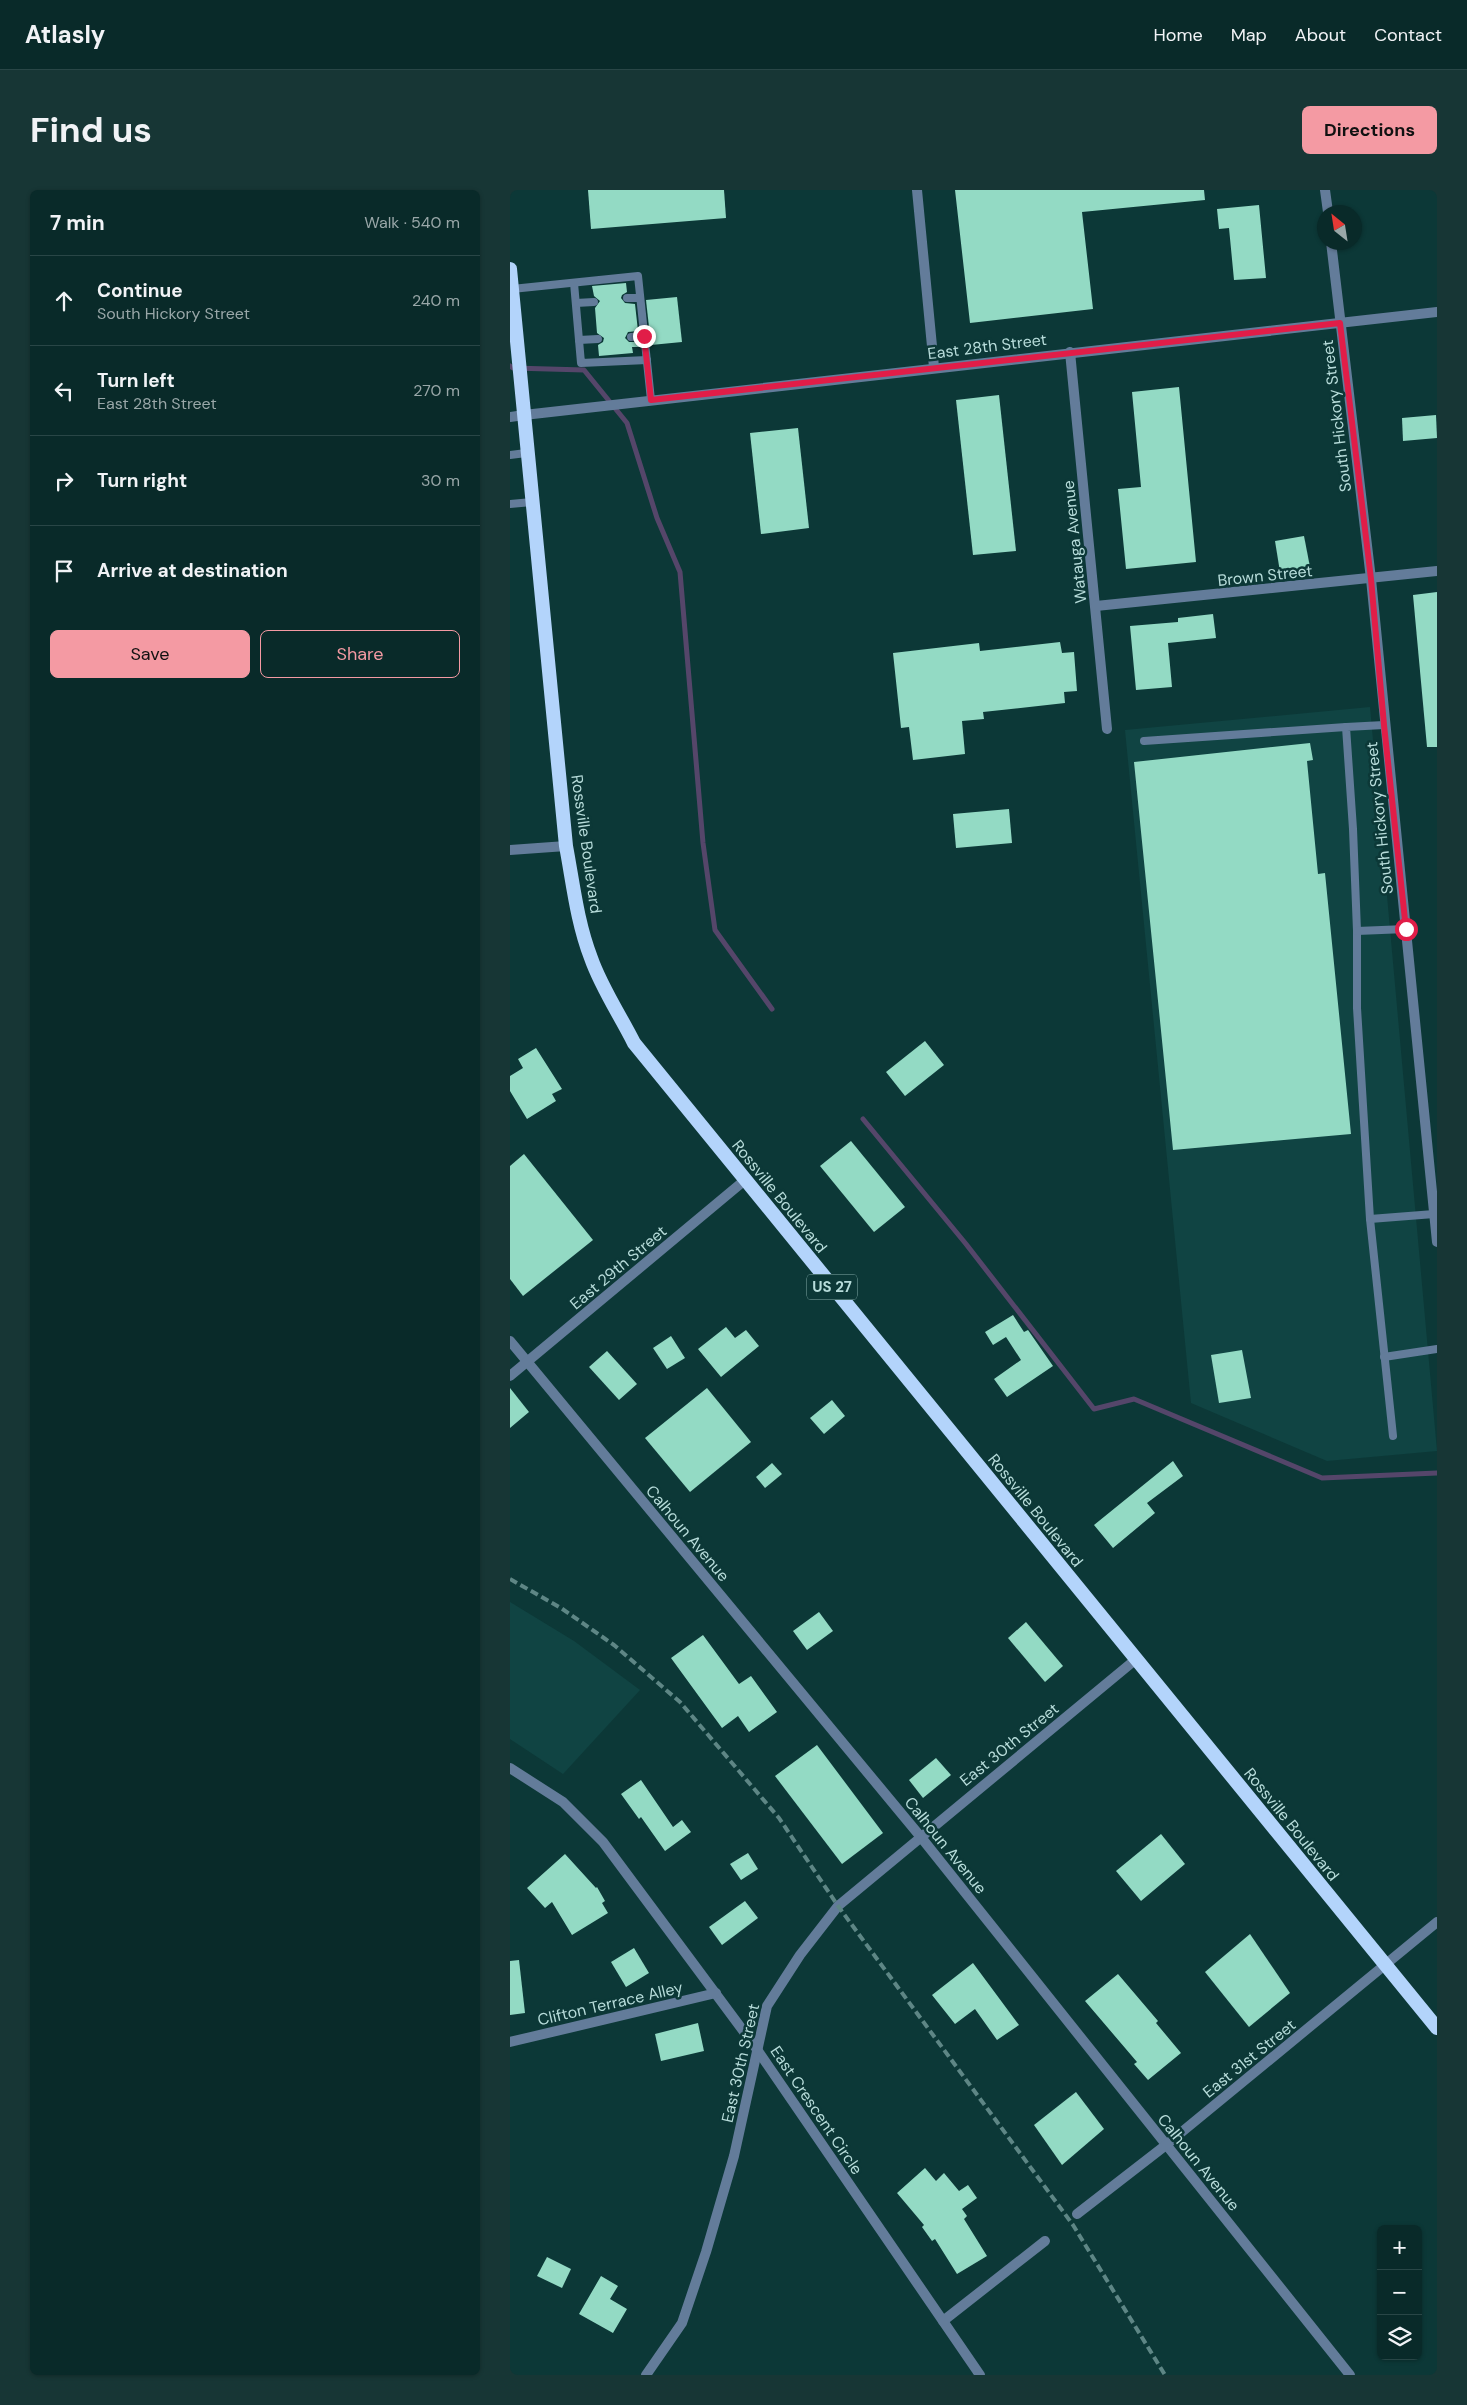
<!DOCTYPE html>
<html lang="en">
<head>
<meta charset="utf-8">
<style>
  :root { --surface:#092a29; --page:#173635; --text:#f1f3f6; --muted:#99a7a8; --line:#294646; --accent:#f49aa3 }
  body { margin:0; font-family:"DM Sans",sans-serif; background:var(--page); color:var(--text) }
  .controls { position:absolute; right:15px; bottom:15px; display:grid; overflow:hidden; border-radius:8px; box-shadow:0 1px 4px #0004 }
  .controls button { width:45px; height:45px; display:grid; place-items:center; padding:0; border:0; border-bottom:1px solid var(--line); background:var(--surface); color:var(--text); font:25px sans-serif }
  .compass { position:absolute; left:807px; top:15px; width:45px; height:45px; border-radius:50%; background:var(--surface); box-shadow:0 1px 4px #0004; rotate:330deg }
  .stop { position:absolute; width:15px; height:15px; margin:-11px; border:4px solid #e11d48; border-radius:50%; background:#fff }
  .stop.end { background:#e11d48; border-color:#fff; box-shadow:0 1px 5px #0008 }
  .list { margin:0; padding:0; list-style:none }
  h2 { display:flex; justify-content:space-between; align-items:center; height:65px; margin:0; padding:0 20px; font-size:21px }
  h2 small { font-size:16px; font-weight:400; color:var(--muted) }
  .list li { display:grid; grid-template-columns:32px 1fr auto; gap:15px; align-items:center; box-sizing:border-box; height:90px; padding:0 20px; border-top:1px solid var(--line) }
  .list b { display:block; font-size:19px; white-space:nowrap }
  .list p { margin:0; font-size:16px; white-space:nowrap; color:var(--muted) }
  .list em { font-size:16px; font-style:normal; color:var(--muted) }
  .actions { display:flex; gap:10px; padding:15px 20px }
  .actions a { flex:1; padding:11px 0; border:1px solid var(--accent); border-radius:8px; text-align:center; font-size:18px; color:var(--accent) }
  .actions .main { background:var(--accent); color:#111 }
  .icon { flex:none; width:28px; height:28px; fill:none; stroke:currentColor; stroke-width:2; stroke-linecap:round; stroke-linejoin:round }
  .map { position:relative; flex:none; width:927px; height:2185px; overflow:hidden; border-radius:8px }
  header { display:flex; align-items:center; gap:30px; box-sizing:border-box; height:70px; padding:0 25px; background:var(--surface); border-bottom:1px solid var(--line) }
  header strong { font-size:24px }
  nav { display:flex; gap:28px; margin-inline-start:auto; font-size:18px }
  .intro { display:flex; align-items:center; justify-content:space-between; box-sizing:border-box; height:120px; padding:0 30px }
  h1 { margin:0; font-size:35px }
  .button { padding:12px 22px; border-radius:8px; background:var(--accent); color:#111; font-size:18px; font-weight:700 }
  main { display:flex; gap:30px; padding:0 30px }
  aside { flex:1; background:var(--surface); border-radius:8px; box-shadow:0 1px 4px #0004 }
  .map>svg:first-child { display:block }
  .built { fill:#104443 }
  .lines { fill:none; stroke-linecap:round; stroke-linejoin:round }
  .stream { stroke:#55466a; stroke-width:5 }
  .building { fill:#93dac4 }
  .service { stroke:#637c9a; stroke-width:8 }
  .minor { stroke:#637c9a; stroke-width:10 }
  .tertiary { stroke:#637c9a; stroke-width:10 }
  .trunk { stroke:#b3d4fb; stroke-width:14 }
  .rail { stroke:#5e8685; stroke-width:4; stroke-dasharray:8 4; stroke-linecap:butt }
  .route { stroke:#e11d48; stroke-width:6 }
  .labels { text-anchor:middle; stroke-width:5; stroke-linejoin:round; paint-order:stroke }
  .shield { fill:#0c3837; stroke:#84aba9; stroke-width:1 }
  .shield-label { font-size:15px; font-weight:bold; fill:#b7dcda }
  .street-label { font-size:16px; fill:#b7dcda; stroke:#0c3837 }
</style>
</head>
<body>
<header>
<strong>Atlasly</strong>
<nav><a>Home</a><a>Map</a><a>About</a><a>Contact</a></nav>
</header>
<div class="intro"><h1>Find us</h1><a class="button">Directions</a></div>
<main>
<aside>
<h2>7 min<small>Walk · 540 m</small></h2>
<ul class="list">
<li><svg class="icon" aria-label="ahead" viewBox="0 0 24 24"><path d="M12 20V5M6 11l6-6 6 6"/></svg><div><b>Continue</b><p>South Hickory Street</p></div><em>240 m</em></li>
<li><svg class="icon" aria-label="left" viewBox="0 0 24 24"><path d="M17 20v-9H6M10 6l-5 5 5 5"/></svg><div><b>Turn left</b><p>East 28th Street</p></div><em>270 m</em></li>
<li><svg class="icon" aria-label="right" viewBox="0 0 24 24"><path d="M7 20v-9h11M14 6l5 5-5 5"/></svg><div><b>Turn right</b></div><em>30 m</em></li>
<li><svg class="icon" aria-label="arrive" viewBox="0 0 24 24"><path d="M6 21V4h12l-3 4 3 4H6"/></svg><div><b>Arrive at destination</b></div></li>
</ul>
<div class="actions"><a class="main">Save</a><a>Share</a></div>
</aside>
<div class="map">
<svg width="927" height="2185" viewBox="0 0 927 2185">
  <rect width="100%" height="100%" fill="#0c3837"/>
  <g class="built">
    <path d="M860 517 927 1261 817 1271 681 1213 615 540Z"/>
    <path d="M0 1412 64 1451 130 1500 53 1584 0 1549Z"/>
  </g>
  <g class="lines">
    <g class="stream">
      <path d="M0 176 3 178 74 180 117 233 147 328 170 382 193 653 205 740 262 819"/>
      <path d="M353 929 456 1054 584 1219 624 1209 812 1288 927 1283"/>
    </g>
  </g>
  <g class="building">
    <path d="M78 0H214L216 28 81 39Z"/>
    <path d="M445 0H694L695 10 572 22 583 119 460 133Z"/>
    <path d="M749 15 756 88 724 90 719 38 709 39 707 19Z"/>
    <path d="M116 93 117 102 112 105 111 108 115 113 125 114 128 141 118 142 115 148 119 152H129L130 157H122L123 163 89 166 88 155 93 152 94 148 87 143 85 118 90 111 84 106 82 96Z"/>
    <path d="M167 107 172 152 141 155 136 110Z"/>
    <path d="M669 197 686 372 616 379 608 299 631 297 622 202Z"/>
    <path d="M489 205 506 361 463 365 446 210Z"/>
    <path d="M926 225 927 248 893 251 892 228Z"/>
    <path d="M288 238 299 338 251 344 240 243Z"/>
    <path d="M794 346 800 377 770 382 765 351Z"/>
    <path d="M927 402V557H917L903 405Z"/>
    <path d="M703 424 706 448 658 453 662 497 626 500 620 436 668 432V428Z"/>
    <path d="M550 452 552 463 564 462 567 501 554 502 555 513 473 522 474 529 452 531 455 564 403 570 399 537 391 538 383 463 469 453 470 461Z"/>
    <path d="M800 553 803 570 797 571 808 684 815 683 841 944 663 960 624 572Z"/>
    <path d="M499 619 502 653 446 658 443 624Z"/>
    <path d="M415 851 434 875 395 906 376 882Z"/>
    <path d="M26 858 52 899 42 904 46 911 17 929 0 901V886L13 878 8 869Z"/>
    <path d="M341 951 395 1017 364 1042 310 976Z"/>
    <path d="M14 964 83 1050 13 1106 0 1089V976Z"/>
    <path d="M503 1125 514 1142 518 1140 543 1176 497 1207 484 1189 511 1170 496 1147 483 1155 475 1142Z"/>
    <path d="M216 1137 225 1148 236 1140 249 1156 211 1187 188 1159Z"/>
    <path d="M161 1146 175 1168 157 1179 143 1158Z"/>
    <path d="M732 1160 741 1208 709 1213 701 1165Z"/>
    <path d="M97 1161 127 1194 109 1210 79 1177Z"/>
    <path d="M0 1198 19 1222 0 1238Z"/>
    <path d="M197 1198 241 1252 180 1302 135 1248Z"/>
    <path d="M322 1210 335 1226 314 1244 300 1228Z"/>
    <path d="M663 1271 673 1286 637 1313 645 1323 603 1358 584 1335Z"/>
    <path d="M262 1273 272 1284 255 1298 246 1287Z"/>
    <path d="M309 1422 323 1441 297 1460 283 1441Z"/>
    <path d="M516 1432 553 1476 535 1492 498 1448Z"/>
    <path d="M193 1445 229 1494 241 1486 267 1522 239 1542 228 1526 212 1538 161 1468Z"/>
    <path d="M307 1555 373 1643 332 1674 265 1586Z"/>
    <path d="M426 1568 441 1585 413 1608 399 1590Z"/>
    <path d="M131 1590 163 1637 172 1630 181 1642 155 1661 131 1627 129 1629 111 1604Z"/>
    <path d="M651 1644 675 1674 631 1711 606 1681Z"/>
    <path d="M238 1663 248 1679 231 1690 220 1674Z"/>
    <path d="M55 1664 86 1698 87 1697 95 1711 92 1713 98 1723 62 1745 42 1712 35 1718 17 1698Z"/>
    <path d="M235 1711 248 1728 212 1755 199 1737Z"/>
    <path d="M740 1744 780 1803 739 1837 695 1782Z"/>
    <path d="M124 1758 139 1783 116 1797 101 1772Z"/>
    <path d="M9 1770 15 1823 0 1825V1771Z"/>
    <path d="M463 1773 509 1835 487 1850 465 1819 445 1834 422 1805Z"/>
    <path d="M608 1784 648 1831 646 1833 671 1863 638 1890 624 1874 627 1872 575 1811Z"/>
    <path d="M188 1833 194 1861 151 1871 145 1844Z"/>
    <path d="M566 1902 594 1939 552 1975 524 1935Z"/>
    <path d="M415 1978 426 1991 434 1983 449 2001 458 1995 467 2008 452 2019 457 2026 454 2029 477 2066 447 2084 425 2049 422 2051 412 2037 414 2035 387 2003Z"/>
    <path d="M37 2067 61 2079 52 2098 27 2086Z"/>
    <path d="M91 2086 108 2096 100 2109 117 2119 103 2143 69 2124Z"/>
  </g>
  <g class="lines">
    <g class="service">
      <path d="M64 93 71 173 137 170"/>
      <path d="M2 99 128 86 141 210"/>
      <path d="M117 108H130"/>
      <path d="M66 113 84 112"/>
      <path d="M121 147 134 146"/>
      <path d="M69 150 88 149"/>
      <path d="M0 265 16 263"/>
      <path d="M0 314 22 312"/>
      <path d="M874 535 836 537 843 639 847 741V818L860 1029 883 1246"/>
      <path d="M634 551 836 537"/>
      <path d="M847 741 896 739"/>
      <path d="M860 1029 924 1024"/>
      <path d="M874 1167 927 1159"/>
    </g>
    <g class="minor">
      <path d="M407 0 424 177"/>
      <path d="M560 162 597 539"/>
      <path d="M0 227 14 225"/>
      <path d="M586 416 927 381"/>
      <path d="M0 660 56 656"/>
      <path d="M0 1151 410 1646 840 2185"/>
      <path d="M0 1186 235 990"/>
      <path d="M0 1578 53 1612 93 1652 246 1858 470 2185"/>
      <path d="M0 1852 206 1803"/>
      <path d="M567 2024 656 1955 927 1732"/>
      <path d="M433 2131 535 2051"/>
      <path d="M136 2185 172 2133 196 2062 224 1966 257 1816 290 1765 328 1716 625 1470"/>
    </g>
    <g class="tertiary">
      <path d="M815 0 818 22"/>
      <path d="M821 52 861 389 927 1052"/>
      <path d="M14 225 927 122"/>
    </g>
    <path class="trunk" d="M0 79 56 656C63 693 67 732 81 768 91 797 110 825 124 853L927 1838"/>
    <path class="rail" d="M0 1389 51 1418 104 1455 170 1512 269 1628 328 1716 563 2035 655 2185"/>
  </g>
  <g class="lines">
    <path class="route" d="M134 146 141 210 830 133 861 389 874 535 896 739"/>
  </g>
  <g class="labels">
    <rect class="shield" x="297" y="1084.5" width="50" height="25" rx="4"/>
    <g class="shield-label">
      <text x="322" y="1102">US 27</text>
    </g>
    <g class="street-label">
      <text transform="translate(477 156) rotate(-7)" y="6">East 28th Street</text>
      <text transform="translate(826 226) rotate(-97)" y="6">South Hickory Street</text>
      <text transform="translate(564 352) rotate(-96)" y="6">Watauga Avenue</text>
      <text transform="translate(755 385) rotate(-6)" y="6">Brown Street</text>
      <text transform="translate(869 628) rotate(-96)" y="6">South Hickory Street</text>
      <text transform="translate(77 654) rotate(82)" y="6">Rossville Boulevard</text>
      <text transform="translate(270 1006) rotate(51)" y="6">Rossville Boulevard</text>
      <text transform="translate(108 1077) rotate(-40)" y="6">East 29th Street</text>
      <text transform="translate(526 1320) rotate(51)" y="6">Rossville Boulevard</text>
      <text transform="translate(178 1343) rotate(50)" y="6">Calhoun Avenue</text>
      <text transform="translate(499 1554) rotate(-39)" y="6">East 30th Street</text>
      <text transform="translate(782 1634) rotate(51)" y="6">Rossville Boulevard</text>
      <text transform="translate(436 1655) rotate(51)" y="6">Calhoun Avenue</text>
      <text transform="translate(100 1813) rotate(-13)" y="6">Clifton Terrace Alley</text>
      <text transform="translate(739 1868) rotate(-39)" y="6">East 31st Street</text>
      <text transform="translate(230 1873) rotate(-77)" y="6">East 30th Street</text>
      <text transform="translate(307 1920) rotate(56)" y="6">East Crescent Circle</text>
      <text transform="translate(689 1972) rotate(51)" y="6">Calhoun Avenue</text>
    </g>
  </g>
</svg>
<div class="controls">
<button>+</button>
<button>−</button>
<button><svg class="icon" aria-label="layers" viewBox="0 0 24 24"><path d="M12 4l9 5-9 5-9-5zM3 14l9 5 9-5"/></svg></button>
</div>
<svg class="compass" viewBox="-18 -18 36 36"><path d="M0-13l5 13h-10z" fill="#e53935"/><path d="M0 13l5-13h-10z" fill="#99a7a8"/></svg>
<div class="stop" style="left:896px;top:739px"></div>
<div class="stop end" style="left:134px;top:146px"></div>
</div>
</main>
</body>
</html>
